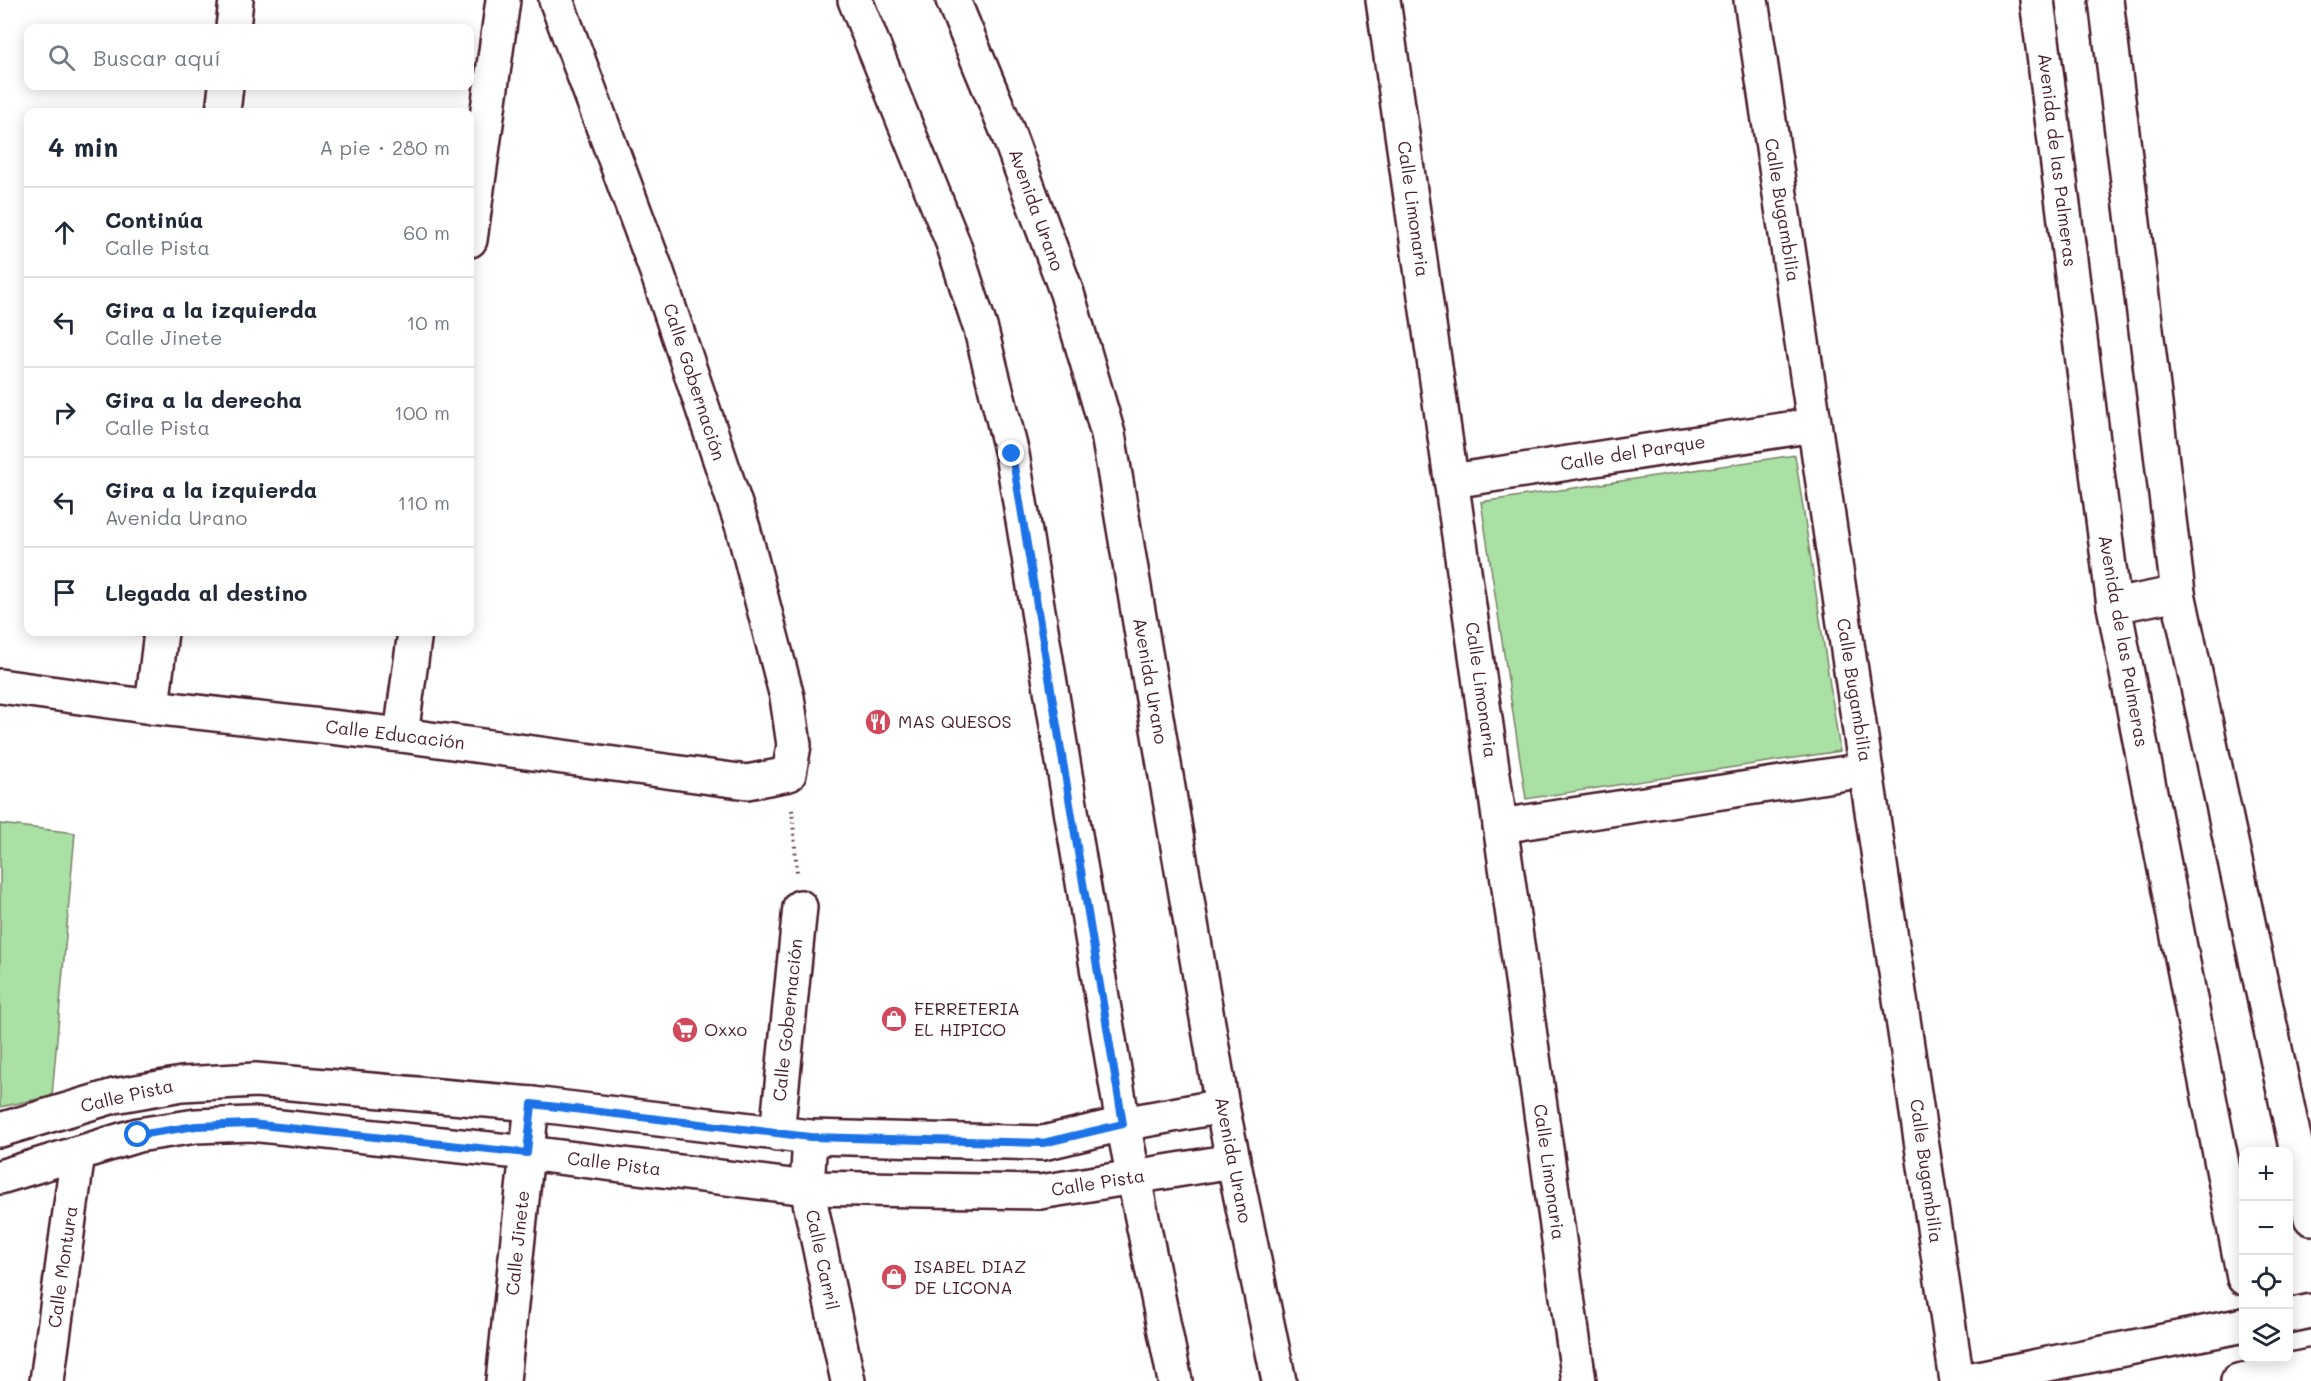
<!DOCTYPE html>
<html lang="es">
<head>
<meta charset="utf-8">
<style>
  :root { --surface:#fff; --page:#f2f2f3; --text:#1f2937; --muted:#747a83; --line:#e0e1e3 }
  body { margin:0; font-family:Mali,sans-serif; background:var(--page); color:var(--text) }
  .controls { position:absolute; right:18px; bottom:18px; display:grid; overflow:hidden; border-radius:12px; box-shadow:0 3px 15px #0003 }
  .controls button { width:54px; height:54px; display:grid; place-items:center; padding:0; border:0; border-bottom:2px solid var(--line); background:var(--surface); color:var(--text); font:30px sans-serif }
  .stop { position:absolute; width:18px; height:18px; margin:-14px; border:4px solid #1a73e8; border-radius:50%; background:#fff }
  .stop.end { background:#1a73e8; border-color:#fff; box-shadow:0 2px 6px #0008 }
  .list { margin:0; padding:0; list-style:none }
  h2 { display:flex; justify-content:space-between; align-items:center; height:78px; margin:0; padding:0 24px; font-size:26px }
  h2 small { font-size:20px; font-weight:400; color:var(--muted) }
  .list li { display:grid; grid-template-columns:39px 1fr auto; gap:18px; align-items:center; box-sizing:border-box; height:90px; padding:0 24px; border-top:2px solid var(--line) }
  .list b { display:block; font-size:22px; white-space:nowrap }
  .list p { margin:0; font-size:20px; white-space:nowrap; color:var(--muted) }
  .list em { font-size:20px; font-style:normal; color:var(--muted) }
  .icon { flex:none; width:33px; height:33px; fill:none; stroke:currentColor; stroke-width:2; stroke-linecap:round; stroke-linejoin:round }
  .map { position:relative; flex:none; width:2311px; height:1381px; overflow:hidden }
  .search { position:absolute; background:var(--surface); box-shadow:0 3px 15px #0003; left:24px; top:24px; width:450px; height:66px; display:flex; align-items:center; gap:15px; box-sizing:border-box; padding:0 21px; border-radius:12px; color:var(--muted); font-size:22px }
  .panel { position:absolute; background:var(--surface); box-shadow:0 3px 15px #0003; left:24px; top:108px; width:450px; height:528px; border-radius:12px }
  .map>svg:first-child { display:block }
  .green { fill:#a9e0a4; stroke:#7a8068; stroke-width:1.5 }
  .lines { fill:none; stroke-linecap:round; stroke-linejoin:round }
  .minor-casing { stroke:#4a1f2b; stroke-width:38 }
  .major-casing { stroke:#4a1f2b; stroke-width:38 }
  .path { stroke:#4a1f2b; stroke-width:4; stroke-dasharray:1.5 4.5; stroke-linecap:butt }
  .minor { stroke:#fff; stroke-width:33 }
  .major { stroke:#fff; stroke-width:33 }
  .route { stroke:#1a73e8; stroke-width:8 }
  .labels { text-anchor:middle; stroke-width:5; stroke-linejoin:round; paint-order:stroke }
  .street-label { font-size:18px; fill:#4a1f2b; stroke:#fff }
  .poi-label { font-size:18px; fill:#4a1f2b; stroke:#fff; text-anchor:start }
</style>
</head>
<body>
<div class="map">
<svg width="2311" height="1381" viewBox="0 0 2311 1381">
  <rect width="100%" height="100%" fill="#fff"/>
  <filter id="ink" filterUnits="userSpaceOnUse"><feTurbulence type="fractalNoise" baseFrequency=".0167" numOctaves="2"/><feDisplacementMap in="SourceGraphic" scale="12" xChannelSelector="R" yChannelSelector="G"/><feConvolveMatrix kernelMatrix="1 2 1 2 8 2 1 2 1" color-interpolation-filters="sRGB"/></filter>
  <g filter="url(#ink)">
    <g class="green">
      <path d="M1795 455 1840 751 1526 799 1481 502Z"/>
      <path d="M0 824 75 833 52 1096 0 1107Z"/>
    </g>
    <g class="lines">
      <g class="minor-casing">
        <g id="minor">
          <path d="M1383 0 1579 1381"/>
          <path d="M1751 0 1957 1381"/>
          <path d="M2037 0 2114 606 2244 1278"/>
          <path d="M2106 0 2178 593 2311 1218"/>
          <path d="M233 28 236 0"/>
          <path d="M223 112 226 86"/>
          <path d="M470 240 503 0"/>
          <path d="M1452 481 1814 425"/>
          <path d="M2114 606 2178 593"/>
          <path d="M0 686 152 707 401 735 747 782 789 774 794 745 787 697 743 528 657 272 556 0"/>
          <path d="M152 707 161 632"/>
          <path d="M401 735 415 632"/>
          <path d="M1500 826 1866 770"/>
          <path d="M0 1130 114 1096 182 1084 256 1080 532 1104 810 1137 1043 1143 1123 1124 1222 1106"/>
          <path d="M777 1134 800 907"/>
          <path d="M810 1137 807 1188 848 1381"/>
          <path d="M0 1177 138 1135 196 1126 251 1124 527 1153 807 1188 1040 1192 1233 1161"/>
          <path d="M2288 1316 2311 1311"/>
          <path d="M47 1381 78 1153"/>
          <path d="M503 1381 532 1104"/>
          <path d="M1963 1381 2244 1325"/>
          <path d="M2238 1381 2311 1366"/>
        </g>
      </g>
      <g class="major-casing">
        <g id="major">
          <path d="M855 0 953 243 981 330 1012 454 1123 1124 1175 1381"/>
          <path d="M953 0 1006 128 1067 293 1108 434 1222 1106 1279 1381"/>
        </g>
      </g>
      <path class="path" d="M792 810 797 872"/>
      <use href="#minor" class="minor"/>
      <use href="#major" class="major"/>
    </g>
  </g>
  <g class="lines" filter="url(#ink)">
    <path class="route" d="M138 1135 196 1126 251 1124 527 1153 532 1104 810 1137 1043 1143 1123 1124 1012 454"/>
  </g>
  <defs>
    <g id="restaurant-disc" transform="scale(1.35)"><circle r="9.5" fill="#d1495b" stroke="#fff"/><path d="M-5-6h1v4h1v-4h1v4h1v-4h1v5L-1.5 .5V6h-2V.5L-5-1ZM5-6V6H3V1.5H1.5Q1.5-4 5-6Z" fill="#fff"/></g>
    <g id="shop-disc" transform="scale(1.35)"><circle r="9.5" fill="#d1495b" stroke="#fff"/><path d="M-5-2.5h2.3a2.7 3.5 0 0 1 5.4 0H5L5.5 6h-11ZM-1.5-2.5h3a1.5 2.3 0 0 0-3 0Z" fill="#fff"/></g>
    <g id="supermarket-disc" transform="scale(1.35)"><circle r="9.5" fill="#d1495b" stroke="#fff"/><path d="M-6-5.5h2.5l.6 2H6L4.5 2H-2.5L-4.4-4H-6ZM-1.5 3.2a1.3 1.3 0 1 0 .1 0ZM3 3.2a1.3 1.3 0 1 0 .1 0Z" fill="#fff"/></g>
  </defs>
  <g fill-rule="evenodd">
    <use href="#restaurant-disc" x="878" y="722"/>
    <use href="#shop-disc" x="894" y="1019"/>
    <use href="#supermarket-disc" x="685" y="1030"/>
    <use href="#shop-disc" x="894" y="1277"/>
  </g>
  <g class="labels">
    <g class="street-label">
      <text transform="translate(2057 160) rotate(83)" y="6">Avenida de las Palmeras</text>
      <text transform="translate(1413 209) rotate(82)" y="6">Calle Limonaria</text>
      <text transform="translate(1036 210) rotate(70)" y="6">Avenida Urano</text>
      <text transform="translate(1782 210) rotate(81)" y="6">Calle Bugambilia</text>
      <text transform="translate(694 382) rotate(72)" y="6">Calle Gobernación</text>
      <text transform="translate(1633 453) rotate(-9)" y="6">Calle del Parque</text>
      <text transform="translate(2123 641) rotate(80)" y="6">Avenida de las Palmeras</text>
      <text transform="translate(1150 681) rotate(80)" y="6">Avenida Urano</text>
      <text transform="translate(1481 690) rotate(82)" y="6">Calle Limonaria</text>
      <text transform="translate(1854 690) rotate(81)" y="6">Calle Bugambilia</text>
      <text transform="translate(395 735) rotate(7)" y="6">Calle Educación</text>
      <text transform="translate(788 1020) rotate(-84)" y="6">Calle Gobernación</text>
      <text transform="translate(127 1096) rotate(-13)" y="6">Calle Pista</text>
      <text transform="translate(1233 1160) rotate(79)" y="6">Avenida Urano</text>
      <text transform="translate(614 1164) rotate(7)" y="6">Calle Pista</text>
      <text transform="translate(1926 1171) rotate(82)" y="6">Calle Bugambilia</text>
      <text transform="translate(1549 1172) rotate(82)" y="6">Calle Limonaria</text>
      <text transform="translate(1098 1183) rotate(-9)" y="6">Calle Pista</text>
      <text transform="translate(518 1243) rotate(-84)" y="6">Calle Jinete</text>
      <text transform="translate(822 1260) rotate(78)" y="6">Calle Carril</text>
      <text transform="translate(63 1267) rotate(-82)" y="6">Calle Montura</text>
    </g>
    <g class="poi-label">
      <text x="898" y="728">MAS QUESOS</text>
      <text x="914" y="1015">FERRETERIA<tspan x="914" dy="21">EL HIPICO</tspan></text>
      <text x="704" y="1036">Oxxo</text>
      <text x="914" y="1273">ISABEL DIAZ<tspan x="914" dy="21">DE LICONA</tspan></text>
    </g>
  </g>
</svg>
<div class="controls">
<button>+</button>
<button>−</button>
<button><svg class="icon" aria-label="locate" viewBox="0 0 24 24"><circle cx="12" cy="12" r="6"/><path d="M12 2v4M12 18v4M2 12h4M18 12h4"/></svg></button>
<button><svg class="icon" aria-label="layers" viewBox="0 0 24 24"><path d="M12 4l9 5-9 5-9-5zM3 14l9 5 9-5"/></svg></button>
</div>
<div class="stop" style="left:138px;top:1135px"></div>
<div class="stop end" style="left:1012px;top:454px"></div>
<div class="search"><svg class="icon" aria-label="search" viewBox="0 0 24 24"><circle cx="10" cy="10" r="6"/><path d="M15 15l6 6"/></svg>Buscar aquí</div>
<section class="panel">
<h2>4 min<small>A pie · 280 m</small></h2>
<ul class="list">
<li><svg class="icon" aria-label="ahead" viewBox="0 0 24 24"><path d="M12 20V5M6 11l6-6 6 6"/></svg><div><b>Continúa</b><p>Calle Pista</p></div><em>60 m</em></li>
<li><svg class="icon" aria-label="left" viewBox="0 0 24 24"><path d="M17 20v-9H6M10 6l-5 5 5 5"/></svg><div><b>Gira a la izquierda</b><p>Calle Jinete</p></div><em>10 m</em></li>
<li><svg class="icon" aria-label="right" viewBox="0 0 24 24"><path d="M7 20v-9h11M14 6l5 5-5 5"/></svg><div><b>Gira a la derecha</b><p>Calle Pista</p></div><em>100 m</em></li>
<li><svg class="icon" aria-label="left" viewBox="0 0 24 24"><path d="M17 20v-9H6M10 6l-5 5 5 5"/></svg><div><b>Gira a la izquierda</b><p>Avenida Urano</p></div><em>110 m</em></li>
<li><svg class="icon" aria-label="arrive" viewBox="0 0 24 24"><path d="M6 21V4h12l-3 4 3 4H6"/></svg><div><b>Llegada al destino</b></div></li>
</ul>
</section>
</div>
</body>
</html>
